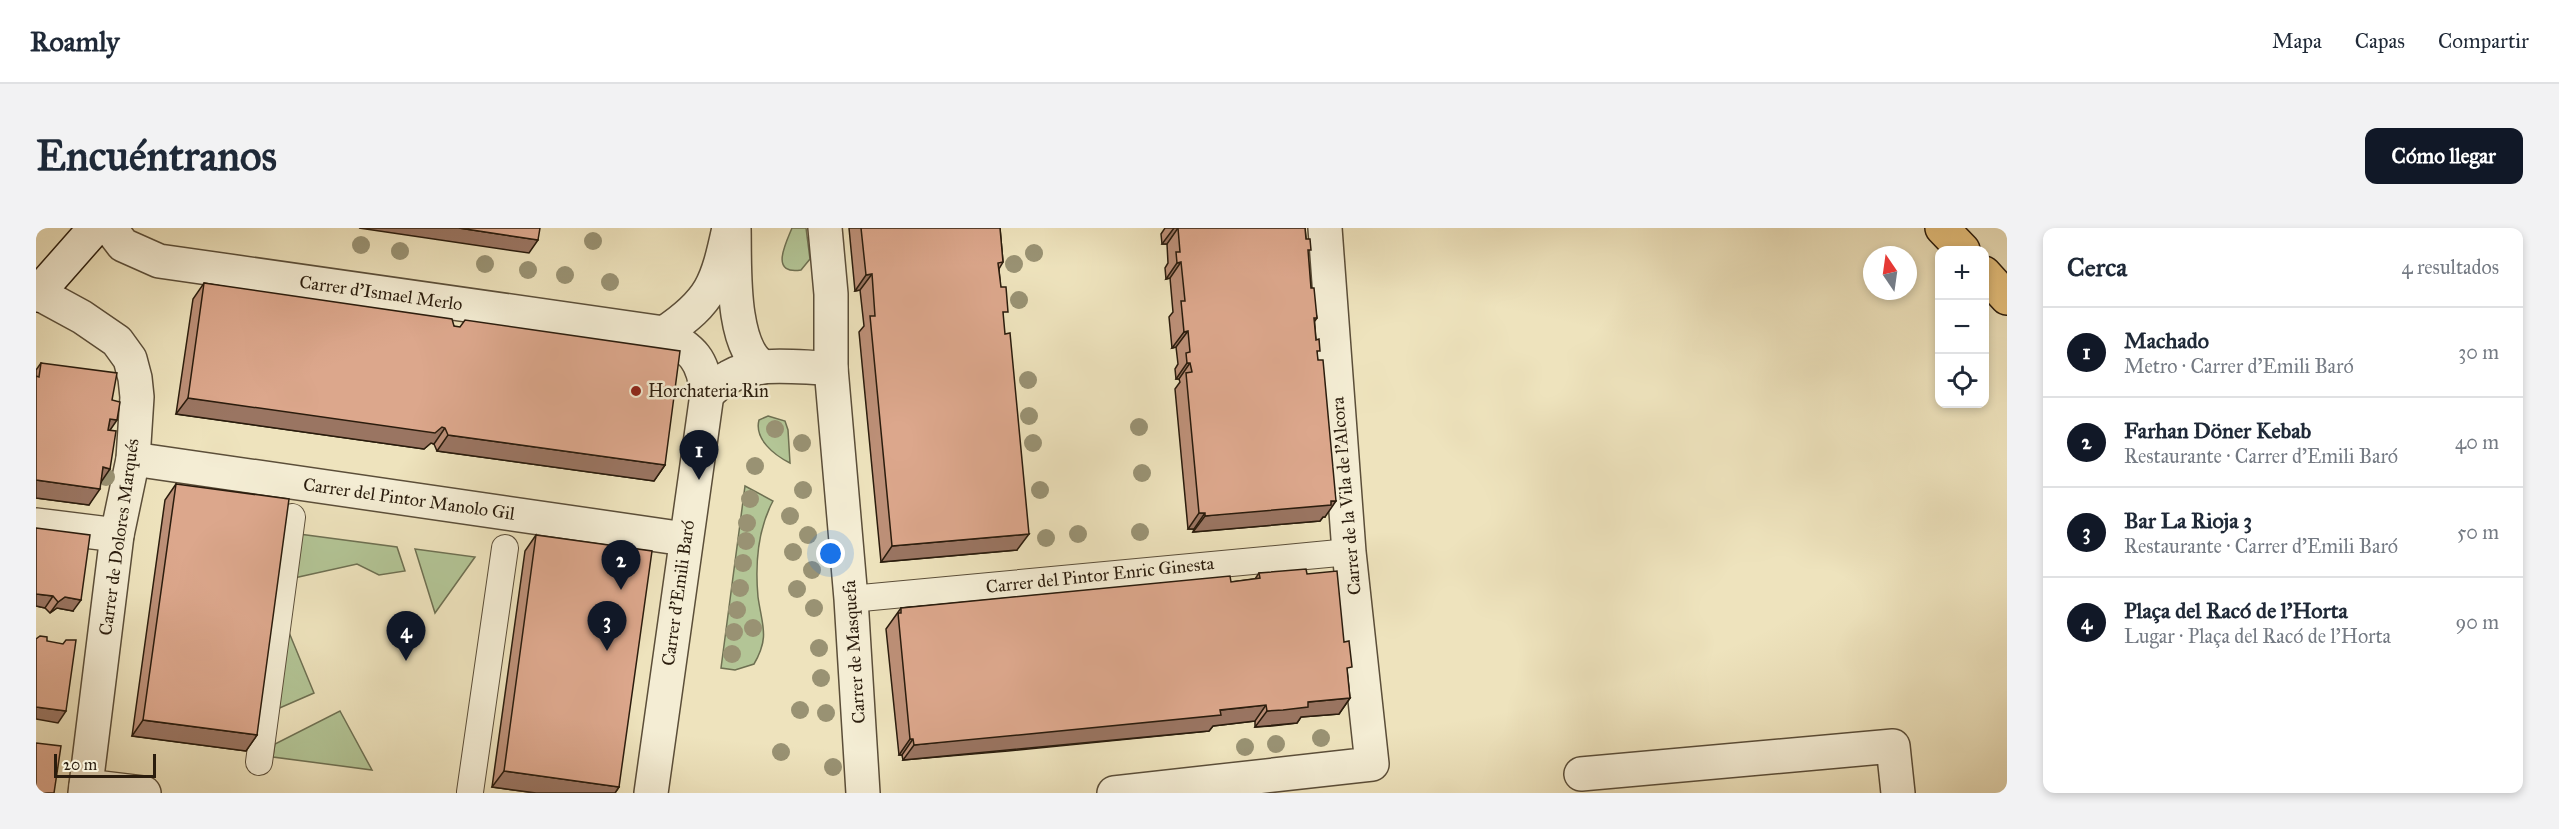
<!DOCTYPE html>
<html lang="es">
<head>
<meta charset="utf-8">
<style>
  :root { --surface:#fff; --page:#f2f2f3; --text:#1f2937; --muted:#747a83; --line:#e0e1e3; --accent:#111827 }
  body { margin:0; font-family:"IM FELL Great Primer",serif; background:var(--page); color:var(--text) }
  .controls { position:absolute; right:18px; top:18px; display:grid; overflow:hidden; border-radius:12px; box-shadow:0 3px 9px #0003 }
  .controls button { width:54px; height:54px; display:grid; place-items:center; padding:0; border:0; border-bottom:2px solid var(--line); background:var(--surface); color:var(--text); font:30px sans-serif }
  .compass { position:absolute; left:1827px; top:18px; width:54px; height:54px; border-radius:50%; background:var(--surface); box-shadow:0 3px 9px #0003; rotate:347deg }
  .scale { position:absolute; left:18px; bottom:15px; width:102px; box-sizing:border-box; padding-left:6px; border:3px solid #2a1c0d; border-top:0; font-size:16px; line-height:21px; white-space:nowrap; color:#2a1c0d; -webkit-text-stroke:4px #f4edd4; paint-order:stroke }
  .you { position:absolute; left:795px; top:326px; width:21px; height:21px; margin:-15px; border:4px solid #fff; border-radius:50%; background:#1a73e8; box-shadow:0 0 0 9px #1a73e833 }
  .badge { display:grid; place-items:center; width:39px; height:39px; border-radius:50%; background:var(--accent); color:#fff; font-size:20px; font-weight:700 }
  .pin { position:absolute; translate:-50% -50px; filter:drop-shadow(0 2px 3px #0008) }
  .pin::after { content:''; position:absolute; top:32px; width:21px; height:18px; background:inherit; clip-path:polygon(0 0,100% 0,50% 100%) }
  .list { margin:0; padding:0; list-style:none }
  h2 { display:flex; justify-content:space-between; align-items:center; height:78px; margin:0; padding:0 24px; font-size:26px }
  h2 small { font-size:20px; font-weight:400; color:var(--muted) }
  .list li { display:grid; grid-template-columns:39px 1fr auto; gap:18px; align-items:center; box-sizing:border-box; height:90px; padding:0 24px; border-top:2px solid var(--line) }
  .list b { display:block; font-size:22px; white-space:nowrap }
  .list p { margin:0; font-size:20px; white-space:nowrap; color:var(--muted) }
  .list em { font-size:20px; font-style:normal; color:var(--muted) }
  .icon { flex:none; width:33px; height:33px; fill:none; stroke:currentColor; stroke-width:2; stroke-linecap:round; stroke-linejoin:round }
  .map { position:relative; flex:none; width:1971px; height:565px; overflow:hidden; border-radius:12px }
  header { display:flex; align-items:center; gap:36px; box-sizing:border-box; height:84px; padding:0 30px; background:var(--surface); border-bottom:2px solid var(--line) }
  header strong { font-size:28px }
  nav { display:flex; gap:33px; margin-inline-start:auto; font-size:21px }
  .intro { display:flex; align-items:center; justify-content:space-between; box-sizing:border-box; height:144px; padding:0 36px }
  h1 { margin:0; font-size:42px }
  .button { padding:15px 27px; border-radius:12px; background:var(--accent); color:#fff; font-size:21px; font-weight:700 }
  main { display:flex; gap:36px; padding:0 36px }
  aside { flex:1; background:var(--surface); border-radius:12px; box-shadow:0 3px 9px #0003 }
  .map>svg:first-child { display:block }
  .green { fill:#b3c596; stroke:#6e7052; stroke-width:1.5 }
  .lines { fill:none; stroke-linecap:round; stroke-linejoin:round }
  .pedestrian-casing { stroke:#5b4e39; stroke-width:28 }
  .minor-casing { stroke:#5b4e39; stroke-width:36 }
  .tertiary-casing { stroke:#5b4e39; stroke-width:36 }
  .secondary-casing { stroke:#2a1c0d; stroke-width:36 }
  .primary-casing { stroke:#2a1c0d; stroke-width:36 }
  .pedestrian { stroke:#f4edd4; stroke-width:26 }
  .minor { stroke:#f4edd4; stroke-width:33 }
  .tertiary { stroke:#f4edd4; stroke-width:33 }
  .secondary { stroke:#f4edd4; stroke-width:33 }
  .primary { stroke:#e7c27e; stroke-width:33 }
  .tree { fill:#999273 }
  .wall { fill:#bd9078; stroke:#2a1c0d; stroke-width:1.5 }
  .shaded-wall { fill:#9a7562; stroke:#2a1c0d; stroke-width:1.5 }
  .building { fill:#dca78c; stroke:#2a1c0d; stroke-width:1.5 }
  .poi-dot { fill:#8f2418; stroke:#f4edd4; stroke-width:2 }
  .labels { text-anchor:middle; stroke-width:5; stroke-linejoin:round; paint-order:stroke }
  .street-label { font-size:18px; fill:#2a1c0d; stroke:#f4edd4 }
  .poi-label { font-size:18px; fill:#2a1c0d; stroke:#f4edd4; text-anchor:start }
</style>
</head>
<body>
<header>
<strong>Roamly</strong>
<nav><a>Mapa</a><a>Capas</a><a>Compartir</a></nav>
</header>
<div class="intro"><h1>Encuéntranos</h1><a class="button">Cómo llegar</a></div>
<main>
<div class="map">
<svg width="1971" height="565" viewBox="0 0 1971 565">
  <rect width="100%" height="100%" fill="#eee3bd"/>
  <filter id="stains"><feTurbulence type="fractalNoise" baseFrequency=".00333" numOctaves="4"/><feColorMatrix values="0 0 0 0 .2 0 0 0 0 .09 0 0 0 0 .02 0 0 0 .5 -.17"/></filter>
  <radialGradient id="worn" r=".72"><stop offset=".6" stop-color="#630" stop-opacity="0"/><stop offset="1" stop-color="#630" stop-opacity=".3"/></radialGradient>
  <g class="green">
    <path d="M756 0H770L774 31 765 42C733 47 750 15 756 0Z"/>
    <path d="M732 188 749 193 752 202 754 235C738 227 718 211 723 192Z"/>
    <path d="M709 258 737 273C721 303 719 336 722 369 726 397 734 409 718 436L699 442 685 440Z"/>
    <path d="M263 306 361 319 369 343 343 347 321 336 258 350Z"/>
    <path d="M379 321 439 329 399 385Z"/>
    <path d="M252 402 278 465 239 482Z"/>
    <path d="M304 483 336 542 237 529 239 516Z"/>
  </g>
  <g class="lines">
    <g class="pedestrian-casing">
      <g id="pedestrian">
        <path d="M815 371 1313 324"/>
        <path d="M223 534 256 289"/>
        <path d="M434 564 469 320"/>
      </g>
    </g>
    <g class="minor-casing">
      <g id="minor">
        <path d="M698 0C699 35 694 119 727 139"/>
        <path d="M789 0 795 66V140L815 371 827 565"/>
        <path d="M671 166C678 160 685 153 693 149 722 132 763 140 795 140"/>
        <path d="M97 231 649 311"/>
        <path d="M0 297 81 307"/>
        <path d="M1545 546 1857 518 1862 565"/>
        <path d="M50 558 108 565"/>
        <path d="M1078 565 1336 536 1313 324 1289 0"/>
      </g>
    </g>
    <g class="tertiary-casing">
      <g id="tertiary">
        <path d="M74 0 87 17 123 33 628 105C657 123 667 130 671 166L615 565"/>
        <path d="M2 65 46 89 81 113 94 131 99 150 101 169 97 231 81 307 49 565"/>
        <path d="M628 105C676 73 681 55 693 0"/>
      </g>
    </g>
    <g class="secondary-casing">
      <path id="secondary" d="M0 67 59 0"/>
    </g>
    <g class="primary-casing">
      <g id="primary">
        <path d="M1906 0 1927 22"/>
        <path d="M1948 45 1971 70"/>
      </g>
    </g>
    <use href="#pedestrian" class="pedestrian"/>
    <use href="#minor" class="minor"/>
    <use href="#tertiary" class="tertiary"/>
    <use href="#secondary" class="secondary"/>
    <use href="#primary" class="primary"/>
  </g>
  <g class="tree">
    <circle cx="557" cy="13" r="9"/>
    <circle cx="325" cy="17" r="9"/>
    <circle cx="364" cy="23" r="9"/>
    <circle cx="998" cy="25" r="9"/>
    <circle cx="449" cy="36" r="9"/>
    <circle cx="978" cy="36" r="9"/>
    <circle cx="492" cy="42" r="9"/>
    <circle cx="529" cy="47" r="9"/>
    <circle cx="574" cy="54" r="9"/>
    <circle cx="983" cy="72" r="9"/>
    <circle cx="992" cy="152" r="9"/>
    <circle cx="993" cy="188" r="9"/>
    <circle cx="1103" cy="199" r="9"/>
    <circle cx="739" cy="201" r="9"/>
    <circle cx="766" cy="215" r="9"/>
    <circle cx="997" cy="215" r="9"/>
    <circle cx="719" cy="238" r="9"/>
    <circle cx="1106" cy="245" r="9"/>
    <circle cx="70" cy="249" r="9"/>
    <circle cx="767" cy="262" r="9"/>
    <circle cx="1004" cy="262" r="9"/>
    <circle cx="714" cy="271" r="9"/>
    <circle cx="754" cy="288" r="9"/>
    <circle cx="711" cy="295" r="9"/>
    <circle cx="1104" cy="304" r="9"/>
    <circle cx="1042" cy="306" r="9"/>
    <circle cx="772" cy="307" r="9"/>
    <circle cx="1010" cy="310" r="9"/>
    <circle cx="710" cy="313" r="9"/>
    <circle cx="757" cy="324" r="9"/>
    <circle cx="707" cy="335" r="9"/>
    <circle cx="776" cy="342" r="9"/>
    <circle cx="704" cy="360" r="9"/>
    <circle cx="761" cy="361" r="9"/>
    <circle cx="778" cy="380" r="9"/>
    <circle cx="701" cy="382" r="9"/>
    <circle cx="717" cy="400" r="9"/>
    <circle cx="698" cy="404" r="9"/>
    <circle cx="783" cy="420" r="9"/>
    <circle cx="696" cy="426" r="9"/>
    <circle cx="785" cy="450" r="9"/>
    <circle cx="764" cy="482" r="9"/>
    <circle cx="790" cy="485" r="9"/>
    <circle cx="1285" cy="510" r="9"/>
    <circle cx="1240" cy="516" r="9"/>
    <circle cx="1209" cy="519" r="9"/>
    <circle cx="745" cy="524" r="9"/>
    <circle cx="797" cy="539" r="9"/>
  </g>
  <g class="wall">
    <path d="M813 0H964L967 34 963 41 967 90 981 322 845 334 823 104 828 98 824 62 819 63Z"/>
    <path d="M1129 0H1269L1275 60 1281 90 1278 94 1281 126 1289 289H1287L1284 293 1157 304 1158 301H1152L1139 161 1144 154 1143 151H1140L1139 141 1142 136 1140 119 1136 120 1133 89 1137 84 1134 50 1130 51 1129 40 1132 35 1131 16H1126L1125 6Z"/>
    <path d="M168 55 418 98 629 237 618 253 401 223 398 216 395 215 388 221 140 186 157 71Z"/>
    <path d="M5 135 76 172 74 202 65 254 53 277 0 270V142Z"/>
    <path d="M140 256 221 507 210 523 96 508 129 272Z"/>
    <path d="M0 300 37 383 21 380 14 385 9 380 0 378Z"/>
    <path d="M500 307 583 559 579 565H500L456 559 489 323Z"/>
    <path d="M1223 345 1271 346 1308 414 1314 470 1303 486 1265 489 1261 495 1236 498 1219 499V493L1177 498 1173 503 972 523 867 532 866 527H863L850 401 865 380 1195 354 1219 351Z"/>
  </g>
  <g class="shaded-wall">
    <path d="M323 0H423L502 12 493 25Z"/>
    <path d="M1138 0H1142L1131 16H1126Z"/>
    <path d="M1145 34 1134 50 1130 51 1141 35Z"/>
    <path d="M836 46 824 62 819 63 830 47Z"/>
    <path d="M1152 103 1140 119 1136 120 1148 104Z"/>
    <path d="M1151 135H1154L1143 151H1140Z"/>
    <path d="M152 170 406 199 409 200 398 216 395 215 388 221 140 186Z"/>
    <path d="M74 191 81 192 70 208Z"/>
    <path d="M412 207 629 237 618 253 401 223Z"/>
    <path d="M67 239 74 241 63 257Z"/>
    <path d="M0 252 64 261 53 277 0 270Z"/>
    <path d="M1295 273H1300L1289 289H1287L1284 293 1157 304 1169 288Z"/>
    <path d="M1163 285H1169L1158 301H1152Z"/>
    <path d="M993 306 981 322 845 334 856 318Z"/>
    <path d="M0 366H1L17 368 9 380 0 378Z"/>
    <path d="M29 369 45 372 37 383 21 380 14 385 22 374Z"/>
    <path d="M1314 470 1303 486 1265 489 1261 495 1219 499 1231 483 1272 474Z"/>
    <path d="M1230 477 1219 493 1177 498 1173 503 867 532 878 517Z"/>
    <path d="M0 479 30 483 22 495 0 491Z"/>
    <path d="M107 492 221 507 210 523 96 508Z"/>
    <path d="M874 511H877L866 527H863Z"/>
    <path d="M468 543 583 559 579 565H500L456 559Z"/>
  </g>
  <g class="building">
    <path d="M423 0H504L502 12Z"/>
    <path d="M825 0H964L967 34 962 35 965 59H970L972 84H967L969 106 974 105 993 306 856 318 834 88H839L836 46 830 47Z"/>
    <path d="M1142 0H1269L1270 11H1274L1275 22H1272L1275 60H1278L1281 90H1278L1280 112 1283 111 1284 123H1281L1282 132H1287L1300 273H1295V277L1169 288V285H1163L1150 145 1156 144 1154 135H1151L1150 125 1154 124 1152 103 1148 104 1145 73H1149L1145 34 1141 35 1140 24H1144Z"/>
    <path d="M168 55 416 91 418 98 424 99 429 92 644 123 629 237 412 207 409 200 406 199 399 205 152 170Z"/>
    <path d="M5 135 81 145 76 172 84 174 81 192 74 191 72 202 80 203 74 241 67 239 64 261 0 252V148L3 149Z"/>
    <path d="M140 256 253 271 221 507 107 492Z"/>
    <path d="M0 300 54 307 45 372 29 369 22 374 17 368 0 366Z"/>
    <path d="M500 307 616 323 583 559 468 543Z"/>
    <path d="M1270 341 1271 346 1301 343 1308 414 1313 413 1316 439 1311 440 1314 470 1272 474V479L1247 482 1231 483 1230 477 1184 482 1185 487 983 507 878 517 877 511H874L862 385H865V380L1194 348 1195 354 1224 350 1223 345Z"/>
    <path d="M4 408 11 409V413L27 416 30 412H40L30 483 0 479V411Z"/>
    <path d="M0 515 25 518 18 565H0Z"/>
  </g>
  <circle class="poi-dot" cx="600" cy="163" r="6"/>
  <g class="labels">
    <g class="street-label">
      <text transform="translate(345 65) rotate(8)" y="6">Carrer d'Ismael Merlo</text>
      <text transform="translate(1310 268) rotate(-95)" y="6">Carrer de la Vila de l'Alcora</text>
      <text transform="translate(373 271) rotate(8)" y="6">Carrer del Pintor Manolo Gil</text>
      <text transform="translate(83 309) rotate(-82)" y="6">Carrer de Dolores Marqués</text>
      <text transform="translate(1064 347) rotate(-6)" y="6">Carrer del Pintor Enric Ginesta</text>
      <text transform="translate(642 365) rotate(-82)" y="6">Carrer d'Emili Baró</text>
      <text transform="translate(818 424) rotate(-94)" y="6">Carrer de Masquefa</text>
    </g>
    <g class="poi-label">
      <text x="612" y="169">Horchateria Rin</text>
    </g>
  </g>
  <rect width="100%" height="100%" filter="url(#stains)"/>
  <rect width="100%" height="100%" fill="url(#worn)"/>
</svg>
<div class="controls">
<button>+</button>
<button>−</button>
<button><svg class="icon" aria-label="locate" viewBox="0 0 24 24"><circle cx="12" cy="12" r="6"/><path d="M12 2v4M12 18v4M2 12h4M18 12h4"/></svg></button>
</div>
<svg class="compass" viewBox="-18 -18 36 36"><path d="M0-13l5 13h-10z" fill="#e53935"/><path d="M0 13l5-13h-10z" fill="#747a83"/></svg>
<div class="scale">20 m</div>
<div class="you"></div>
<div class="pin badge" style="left:663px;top:252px">1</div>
<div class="pin badge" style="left:585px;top:362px">2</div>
<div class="pin badge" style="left:571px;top:423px">3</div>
<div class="pin badge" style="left:370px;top:433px">4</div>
</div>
<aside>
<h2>Cerca<small>4 resultados</small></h2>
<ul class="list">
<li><span class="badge">1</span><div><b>Machado</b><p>Metro · Carrer d'Emili Baró</p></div><em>30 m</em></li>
<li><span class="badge">2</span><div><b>Farhan Döner Kebab</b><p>Restaurante · Carrer d'Emili Baró</p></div><em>40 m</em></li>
<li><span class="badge">3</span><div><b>Bar La Rioja 3</b><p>Restaurante · Carrer d'Emili Baró</p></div><em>50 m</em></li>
<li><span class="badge">4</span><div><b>Plaça del Racó de l'Horta</b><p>Lugar · Plaça del Racó de l'Horta</p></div><em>90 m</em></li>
</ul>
</aside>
</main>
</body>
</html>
